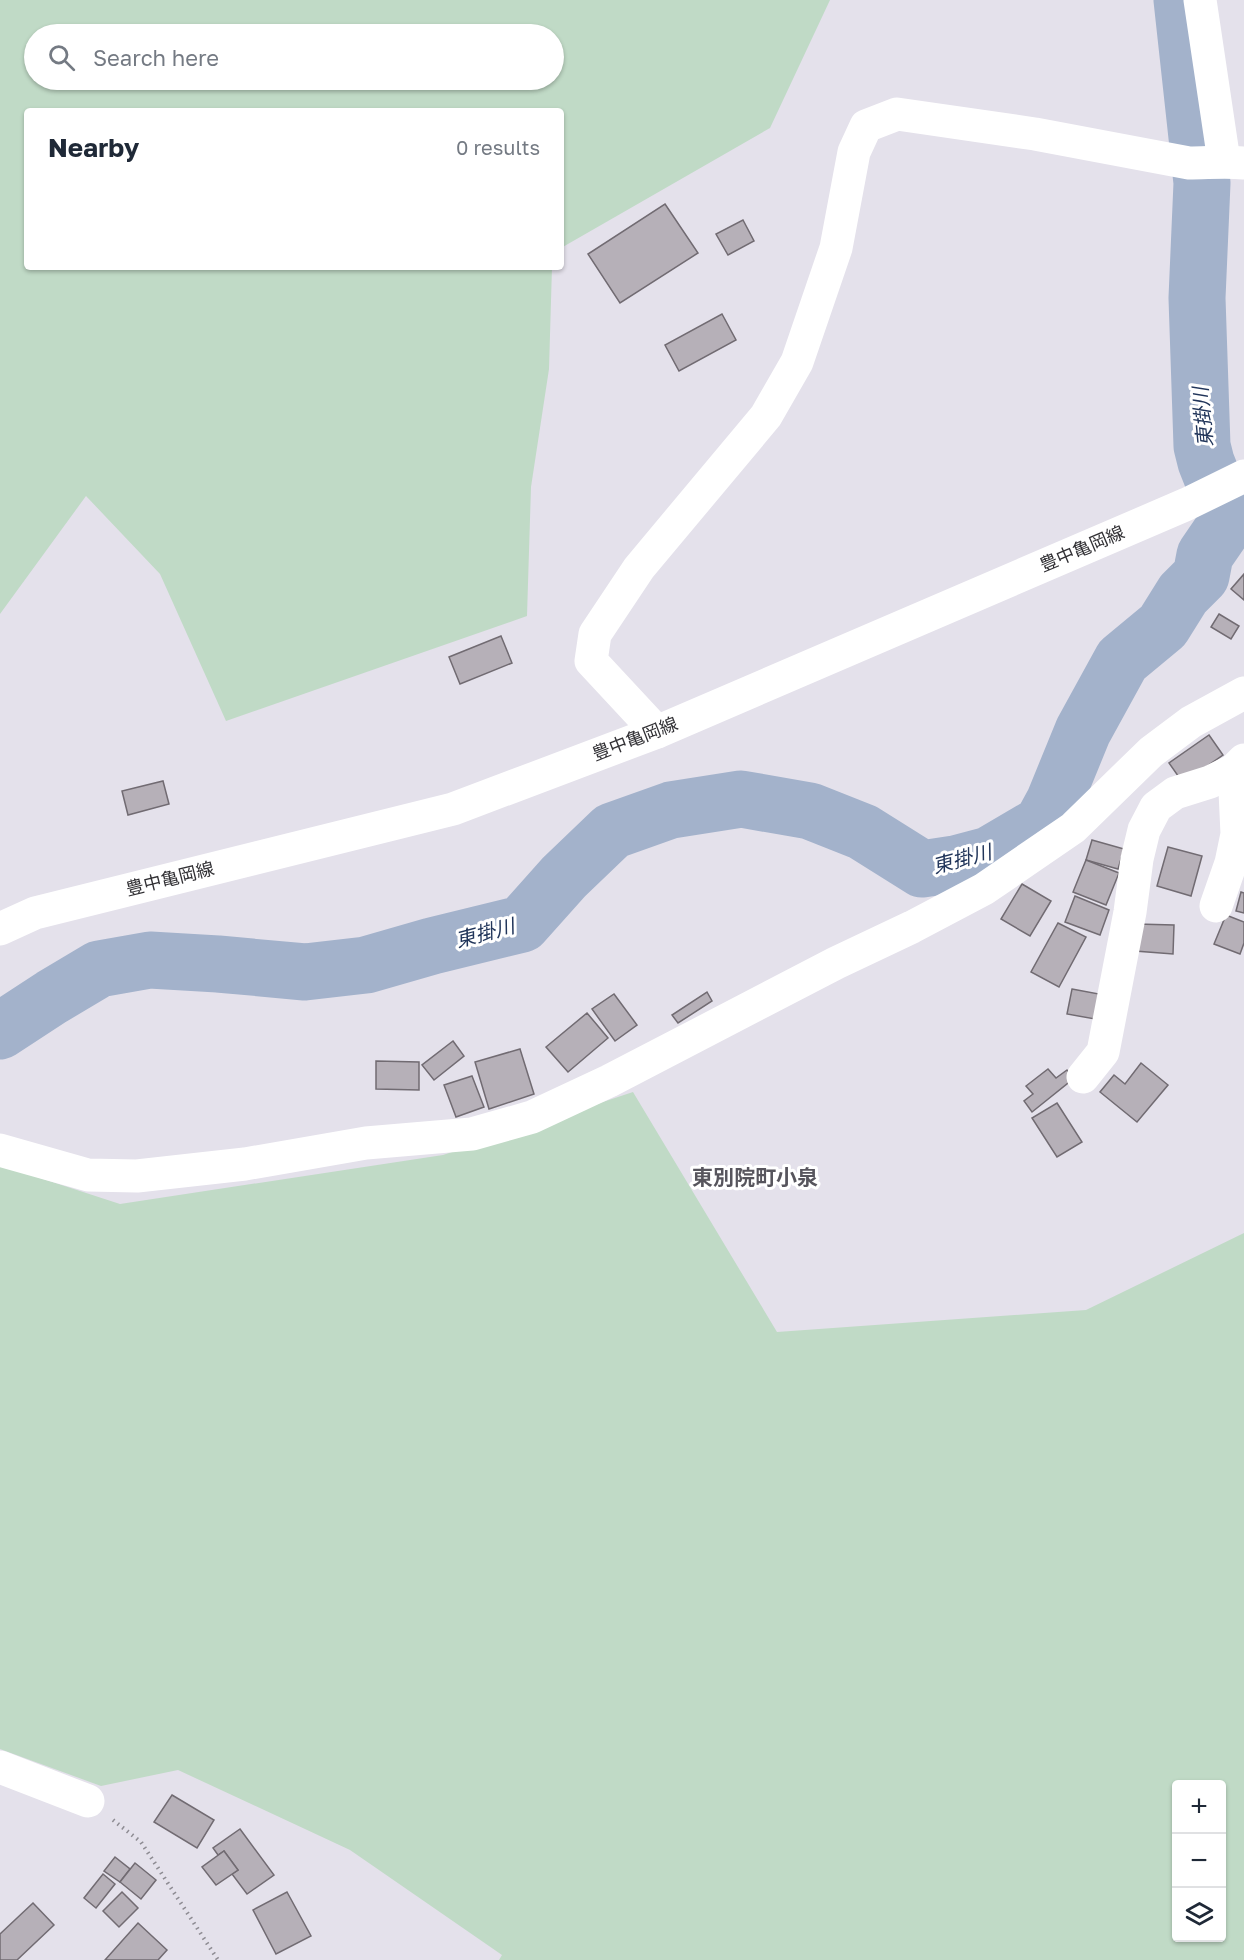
<!DOCTYPE html>
<html lang="en">
<head>
<meta charset="utf-8">
<style>
  :root { --surface:#fff; --page:#f2f2f3; --text:#1f2937; --muted:#747a83; --line:#e0e1e3 }
  body { margin:0; font-family:"Golos Text","Noto Sans JP",sans-serif; background:var(--page); color:var(--text) }
  .controls { position:absolute; right:18px; bottom:18px; display:grid; overflow:hidden; border-radius:6px; box-shadow:0 2px 4px #0004 }
  .controls button { width:54px; height:54px; display:grid; place-items:center; padding:0; border:0; border-bottom:2px solid var(--line); background:var(--surface); color:var(--text); font:30px sans-serif }
  .list { margin:0; padding:0; list-style:none }
  h2 { display:flex; justify-content:space-between; align-items:center; height:78px; margin:0; padding:0 24px; font-size:26px }
  h2 small { font-size:20px; font-weight:400; color:var(--muted) }
  .icon { flex:none; width:33px; height:33px; fill:none; stroke:currentColor; stroke-width:2; stroke-linecap:round; stroke-linejoin:round }
  .map { position:relative; flex:none; width:1244px; height:1960px; overflow:hidden }
  .search { position:absolute; background:var(--surface); box-shadow:0 2px 4px #0004; left:24px; top:24px; width:540px; height:66px; display:flex; align-items:center; gap:15px; box-sizing:border-box; padding:0 21px; border-radius:33px; color:var(--muted); font-size:22px }
  .panel { position:absolute; background:var(--surface); box-shadow:0 2px 4px #0004; left:24px; top:108px; width:540px; height:162px; border-radius:6px }
  .map>svg:first-child { display:block }
  .green { fill:#c0dac6; fill-rule:evenodd }
  .lines { fill:none; stroke-linecap:round; stroke-linejoin:round }
  .river { stroke:#a3b2cb; stroke-width:57 }
  .building { fill:#b6b0b8; stroke:#716b72; stroke-width:1.5 }
  .path { stroke:#8e8c93; stroke-width:4; stroke-dasharray:1.5 4.5; stroke-linecap:butt }
  .minor { stroke:#fff; stroke-width:33 }
  .major { stroke:#fff; stroke-width:33 }
  .labels { text-anchor:middle; stroke-width:6; stroke-linejoin:round; paint-order:stroke }
  .street-label { font-size:18px; fill:#313034; stroke:#fff }
  .water-label { font-size:20px; font-style:italic; fill:#21355a; stroke:#fff }
  .quarter-label { font-size:21px; font-weight:bold; fill:#57555d; stroke:#fff }
</style>
</head>
<body>
<div class="map">
<svg width="1244" height="1960" viewBox="0 0 1244 1960">
  <rect width="100%" height="100%" fill="#e4e1eb"/>
  <g class="green">
    <path d="M0 0H830L770 128 561 248V111H27V267H552L549 369 531 487 527 616 226 721 160 574 86 496 0 614ZM34 34H554V80H34Z"/>
    <path d="M633 1092 777 1332 1086 1310 1244 1233V1960H499L502 1955 350 1850 178 1770 101 1786 0 1749V1165L120 1204 443 1155ZM1176 1784H1222V1938H1176Z"/>
  </g>
  <g class="lines">
    <path class="river" d="M0 1031 52 997 99 969 150 960 218 964 305 972 366 965 432 946 522 924 564 877 612 831 671 810 741 799 810 811 863 832 922 869 955 864 989 855 1042 824 1054 802 1083 731 1122 660 1163 626 1183 594 1201 576 1205 555 1229 520 1206 462 1202 446 1197 298 1202 183 1182 0"/>
  </g>
  <g class="building">
    <path d="M665 204 698 253 620 303 588 254Z"/>
    <path d="M743 220 754 241 728 255 716 234Z"/>
    <path d="M722 314 736 340 679 371 665 345Z"/>
    <path d="M1244 574V600L1231 589Z"/>
    <path d="M1219 614 1239 626 1231 639 1211 627Z"/>
    <path d="M501 636 512 663 460 684 449 657Z"/>
    <path d="M1209 735 1223 755 1183 783 1169 763Z"/>
    <path d="M163 781 169 804 128 815 122 791Z"/>
    <path d="M1092 840 1124 849 1118 869 1086 860Z"/>
    <path d="M1168 847 1202 856 1191 896 1157 886Z"/>
    <path d="M1086 860 1119 873 1106 905 1073 892Z"/>
    <path d="M1022 884 1051 901 1030 936 1001 919Z"/>
    <path d="M1241 892 1244 893V913L1236 911Z"/>
    <path d="M1075 896 1109 910 1100 935 1065 922Z"/>
    <path d="M1226 915 1244 922V943L1240 954 1214 944Z"/>
    <path d="M1058 923 1086 937 1059 987 1031 972Z"/>
    <path d="M1136 924 1174 925 1173 954 1135 951Z"/>
    <path d="M1072 989 1099 994 1095 1019 1067 1014Z"/>
    <path d="M707 992 712 1001 678 1023 672 1015Z"/>
    <path d="M614 994 637 1025 615 1041 592 1009Z"/>
    <path d="M587 1013 608 1038 568 1072 546 1047Z"/>
    <path d="M453 1041 464 1056 434 1080 422 1065Z"/>
    <path d="M520 1049 534 1094 489 1109 475 1062Z"/>
    <path d="M376 1061 419 1062V1090L376 1089Z"/>
    <path d="M1141 1063 1168 1085 1137 1122 1100 1092 1114 1075 1125 1084Z"/>
    <path d="M1048 1069 1056 1078 1067 1070 1073 1079 1032 1112 1024 1101 1033 1094 1026 1086Z"/>
    <path d="M472 1076 484 1107 456 1117 444 1085Z"/>
    <path d="M1057 1103 1082 1142 1057 1157 1032 1118Z"/>
    <path d="M172 1795 214 1820 197 1848 154 1822Z"/>
    <path d="M240 1829 274 1875 247 1894 232 1874 238 1870 224 1851 218 1855 213 1848Z"/>
    <path d="M224 1851 238 1870 216 1885 202 1867Z"/>
    <path d="M115 1857 130 1869 120 1882 104 1871Z"/>
    <path d="M135 1863 156 1880 141 1899 120 1882Z"/>
    <path d="M103 1874 115 1884 96 1908 84 1898Z"/>
    <path d="M122 1892 138 1908 119 1927 103 1911Z"/>
    <path d="M287 1892 311 1936 276 1954 253 1910Z"/>
    <path d="M33 1903 54 1925 17 1960H0V1934Z"/>
    <path d="M138 1923 167 1950 158 1960H105Z"/>
  </g>
  <g class="lines">
    <path class="path" d="M113 1820 141 1842 218 1960"/>
    <g class="minor">
      <path d="M1200 0 1224 161"/>
      <path d="M657 732 591 661 595 634 639 568 766 416 797 362 836 248 854 152 866 126 897 114 1035 134 1189 163C1208 163 1225 161 1244 163"/>
      <path d="M1216 906 1231 863 1237 834 1234 770"/>
      <path d="M1083 1077 1103 1052 1130 912 1137 859 1144 830 1156 807 1175 793 1210 782 1234 770 1244 760"/>
      <path d="M0 1150 88 1175 137 1176 245 1164 366 1143 472 1134 532 1117 609 1081 836 963 912 927 984 889 1073 828 1151 752 1191 722 1244 693"/>
      <path d="M0 1767 88 1801"/>
    </g>
    <path class="major" d="M0 929 35 913 453 809 657 732 1187 504 1244 476"/>
  </g>
  <g class="labels">
    <g class="street-label">
      <text transform="translate(1082 549) rotate(-23)" y="6">豊中亀岡線</text>
      <text transform="translate(635 739) rotate(-21)" y="6">豊中亀岡線</text>
      <text transform="translate(170 879) rotate(-14)" y="6">豊中亀岡線</text>
    </g>
    <g class="water-label">
      <text transform="translate(1203 417) rotate(-95)" y="7">東掛川</text>
      <text transform="translate(962 859) rotate(-15)" y="7">東掛川</text>
      <text transform="translate(485 933) rotate(-15)" y="7">東掛川</text>
    </g>
    <g class="quarter-label">
      <text x="755" y="1185">東別院町小泉</text>
    </g>
  </g>
</svg>
<div class="controls">
<button>+</button>
<button>−</button>
<button><svg class="icon" aria-label="layers" viewBox="0 0 24 24"><path d="M12 4l9 5-9 5-9-5zM3 14l9 5 9-5"/></svg></button>
</div>
<div class="search"><svg class="icon" aria-label="search" viewBox="0 0 24 24"><circle cx="10" cy="10" r="6"/><path d="M15 15l6 6"/></svg>Search here</div>
<section class="panel">
<h2>Nearby<small>0 results</small></h2>
<ul class="list">
</ul>
</section>
</div>
</body>
</html>
